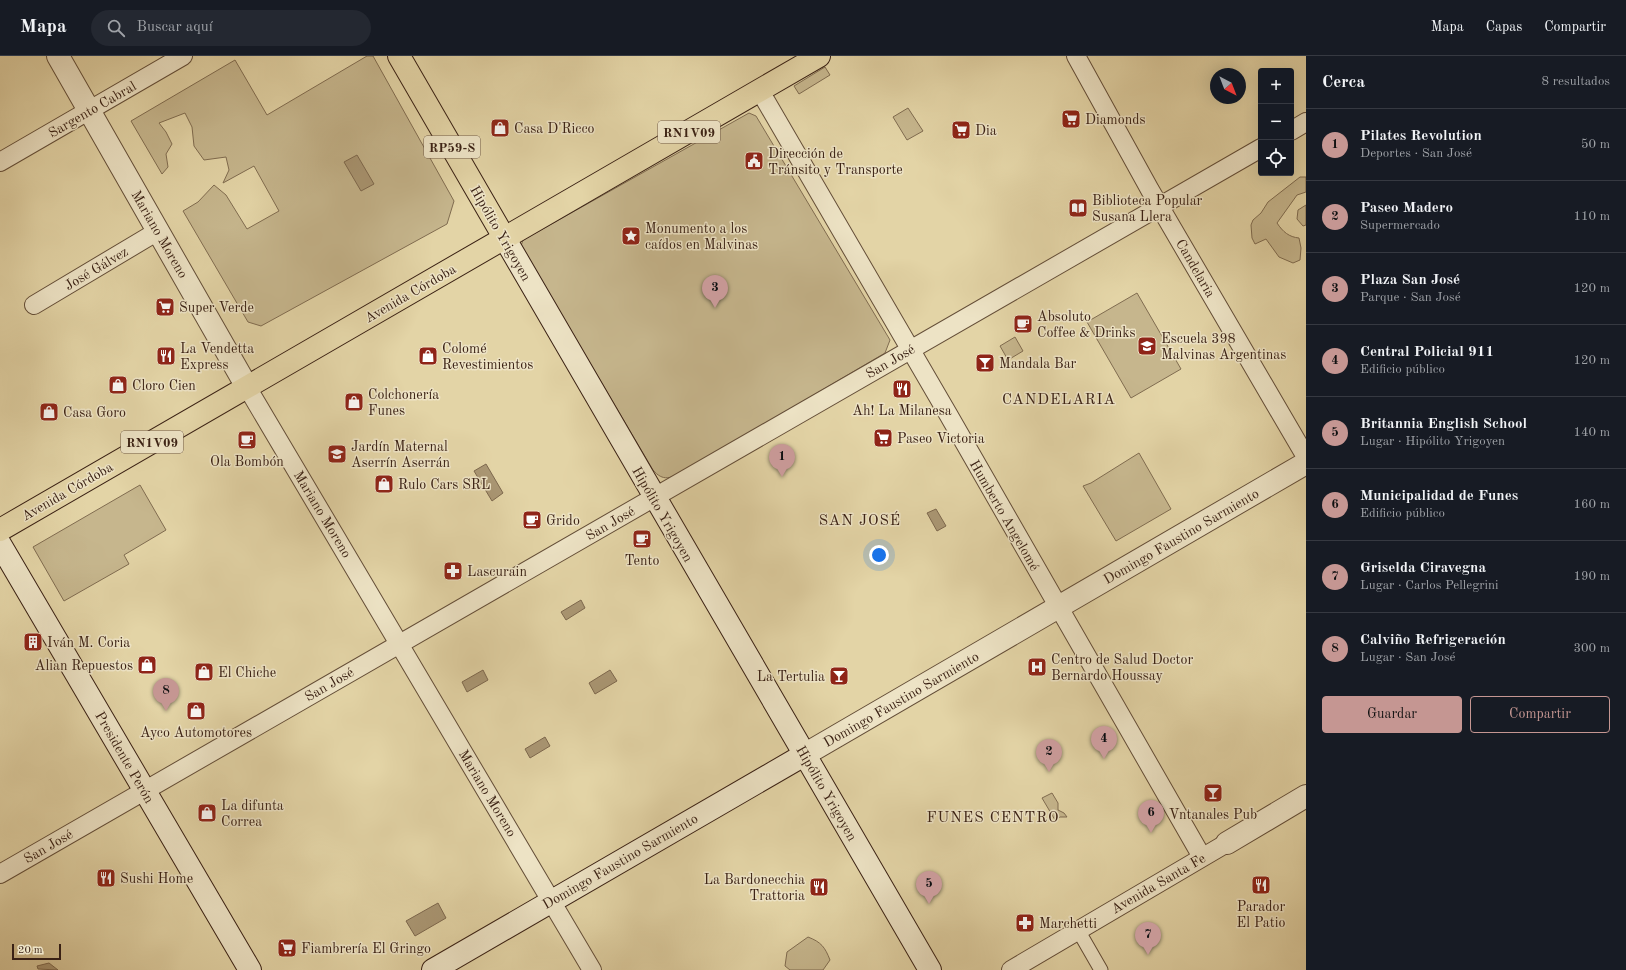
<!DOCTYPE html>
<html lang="es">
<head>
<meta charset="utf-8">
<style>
  :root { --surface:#171b24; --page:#242831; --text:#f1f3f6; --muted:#9ea1a6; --line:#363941; --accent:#c59692 }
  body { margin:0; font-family:"Old Standard TT",serif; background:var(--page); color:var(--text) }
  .controls { position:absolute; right:12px; top:12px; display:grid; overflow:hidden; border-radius:4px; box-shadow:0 4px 16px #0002 }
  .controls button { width:36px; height:36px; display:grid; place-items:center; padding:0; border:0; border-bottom:1px solid var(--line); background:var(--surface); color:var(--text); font:20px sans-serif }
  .compass { position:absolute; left:1210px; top:12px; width:36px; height:36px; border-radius:50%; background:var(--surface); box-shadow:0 4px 16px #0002; rotate:138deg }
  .scale { position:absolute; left:12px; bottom:10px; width:49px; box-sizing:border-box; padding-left:4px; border:2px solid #3a2114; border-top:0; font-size:11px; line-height:14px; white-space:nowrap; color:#3a2114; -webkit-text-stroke:3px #ede3c5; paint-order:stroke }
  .you { position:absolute; left:879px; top:499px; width:14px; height:14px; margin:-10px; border:3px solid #fff; border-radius:50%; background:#1a73e8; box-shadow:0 0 0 6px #1a73e833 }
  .badge { display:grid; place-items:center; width:26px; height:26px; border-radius:50%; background:var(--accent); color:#111; font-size:13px; font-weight:700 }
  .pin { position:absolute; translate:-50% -33px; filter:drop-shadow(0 1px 2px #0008) }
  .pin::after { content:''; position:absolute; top:21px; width:14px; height:12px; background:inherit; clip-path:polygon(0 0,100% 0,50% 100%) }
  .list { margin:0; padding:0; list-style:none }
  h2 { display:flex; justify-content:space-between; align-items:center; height:52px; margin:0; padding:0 16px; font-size:17px }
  h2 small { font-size:13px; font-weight:400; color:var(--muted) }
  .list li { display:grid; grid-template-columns:26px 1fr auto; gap:12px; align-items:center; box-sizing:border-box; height:72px; padding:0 16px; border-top:1px solid var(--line) }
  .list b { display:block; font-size:15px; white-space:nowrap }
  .list p { margin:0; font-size:13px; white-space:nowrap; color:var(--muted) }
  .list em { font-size:13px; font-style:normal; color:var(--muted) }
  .actions { display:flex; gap:8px; padding:12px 16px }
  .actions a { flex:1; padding:9px 0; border:1px solid var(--accent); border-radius:4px; text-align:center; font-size:14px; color:var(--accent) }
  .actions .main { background:var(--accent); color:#111 }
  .icon { flex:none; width:22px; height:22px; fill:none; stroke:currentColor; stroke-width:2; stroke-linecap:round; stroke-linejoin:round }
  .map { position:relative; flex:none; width:1306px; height:914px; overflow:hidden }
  header { display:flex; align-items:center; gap:24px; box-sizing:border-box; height:56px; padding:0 20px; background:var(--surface); border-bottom:1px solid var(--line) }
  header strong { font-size:19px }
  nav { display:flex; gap:22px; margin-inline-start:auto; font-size:14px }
  .search { width:280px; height:36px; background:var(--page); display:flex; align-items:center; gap:10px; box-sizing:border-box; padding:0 14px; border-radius:22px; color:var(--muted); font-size:15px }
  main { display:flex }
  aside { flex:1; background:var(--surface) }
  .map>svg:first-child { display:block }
  .green { fill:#c6b68d; stroke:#806c50 }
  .water { fill:#aa9774; stroke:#7d684e }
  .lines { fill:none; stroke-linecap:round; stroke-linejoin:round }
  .pedestrian-casing { stroke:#644e38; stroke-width:15 }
  .minor-casing { stroke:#644e38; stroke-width:20 }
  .tertiary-casing { stroke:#644e38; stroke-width:24 }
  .secondary-casing { stroke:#3a2114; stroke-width:24 }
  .primary-casing { stroke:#3a2114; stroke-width:24 }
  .pedestrian { stroke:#ede3c5; stroke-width:13 }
  .minor { stroke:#ede3c5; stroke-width:18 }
  .tertiary { stroke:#ede3c5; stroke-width:22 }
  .secondary { stroke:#ede3c5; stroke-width:22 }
  .primary { stroke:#e3d4a6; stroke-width:22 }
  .labels { text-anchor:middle; stroke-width:3; stroke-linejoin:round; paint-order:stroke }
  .shield { fill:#ede3c5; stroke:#705b49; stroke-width:1 }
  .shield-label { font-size:13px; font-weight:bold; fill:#3a2114 }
  .street-label { font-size:14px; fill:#3a2114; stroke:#ede3c5 }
  .poi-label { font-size:14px; fill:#3a2114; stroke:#ede3c5; text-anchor:start }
  .neighbourhood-label { font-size:15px; letter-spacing:1px; fill:#3a2114; stroke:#ede3c5 }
</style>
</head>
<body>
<header>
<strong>Mapa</strong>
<div class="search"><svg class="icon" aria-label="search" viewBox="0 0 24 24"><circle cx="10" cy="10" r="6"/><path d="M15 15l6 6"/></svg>Buscar aquí</div>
<nav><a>Mapa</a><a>Capas</a><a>Compartir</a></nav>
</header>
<main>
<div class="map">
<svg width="1306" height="914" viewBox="0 0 1306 914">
  <rect width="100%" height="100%" fill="#e3d4a6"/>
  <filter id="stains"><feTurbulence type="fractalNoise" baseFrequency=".005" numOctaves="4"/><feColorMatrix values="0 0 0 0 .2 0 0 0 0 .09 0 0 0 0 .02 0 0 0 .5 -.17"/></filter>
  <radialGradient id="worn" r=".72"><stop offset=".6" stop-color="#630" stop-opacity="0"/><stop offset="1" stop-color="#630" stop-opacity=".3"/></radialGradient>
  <g class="green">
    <path d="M367 0H373L454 145 447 168 261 270 248 266 183 155 198 146 214 129 226 139 247 173 279 155 254 110 223 127 229 114 226 101 204 104 194 90 192 71 185 57 159 67 166 76 172 88 166 98 168 111 162 118 131 65 235 4 267 59Z"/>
    <path d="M825 11 830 19 799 38 794 30Z"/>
    <path d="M908 52 923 75 907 84 893 61Z"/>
    <path d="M749 57 756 60 890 284 885 297 683 416C671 422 663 426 653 414L521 190 523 184Z"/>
    <path d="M1300 121H1306V136L1297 139 1277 167C1283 176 1289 181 1299 182L1301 192 1300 204 1293 207 1279 201 1266 183 1255 188 1252 182 1251 169 1253 164 1261 157 1268 146Z"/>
    <path d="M1306 149V169L1303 170 1297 163 1298 154Z"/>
    <path d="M1137 237 1181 313 1131 342 1087 266Z"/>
    <path d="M1015 281 1023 295 1008 304 1000 290Z"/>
    <path d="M1139 397 1171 453 1116 485 1083 430 1091 427Z"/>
    <path d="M140 429 166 474 124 499 129 508 64 545 33 491Z"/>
    <path d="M1052 737 1058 747V754L1064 757 1067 761H1060L1055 764 1042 742Z"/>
    <path d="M808 881C821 886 825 891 830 904L823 914H790L785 910 787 896Z"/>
  </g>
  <g class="water">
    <path d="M357 99 374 128 361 135 344 106Z"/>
    <path d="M486 408 503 437 492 445 474 415Z"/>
    <path d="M936 453 946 470 937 475 927 457Z"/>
    <path d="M581 544 585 552 566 564 561 556Z"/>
    <path d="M483 614 488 624 467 636 462 626Z"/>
    <path d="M610 614 617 625 595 638 589 627Z"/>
    <path d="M545 681 550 690 530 702 525 693Z"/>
    <path d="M438 847 446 862 415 880 406 865Z"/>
    <path d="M49 907 58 914 38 913 37 910Z"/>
  </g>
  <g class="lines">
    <g class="pedestrian-casing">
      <path id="pedestrian" d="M1078 874 1101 914"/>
    </g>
    <g class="minor-casing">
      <g id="minor">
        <path d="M1076 0 1150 134 1306 401"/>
        <path d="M760 35 948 358 1202 801"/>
        <path d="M1291 75 1306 66"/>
        <path d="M0 106 183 0"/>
        <path d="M34 249 158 175"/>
        <path d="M247 331 592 914"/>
        <path d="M0 818 1261 92"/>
        <path d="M1011 914 1227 787"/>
      </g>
    </g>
    <g class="tertiary-casing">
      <g id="tertiary">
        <path d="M58 0 247 331"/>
        <path d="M804 699 1306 407"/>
        <path d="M1227 787 1306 740"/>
      </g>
    </g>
    <g class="secondary-casing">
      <g id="secondary">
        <path d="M505 183 930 914"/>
        <path d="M0 488 250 914"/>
        <path d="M433 914 804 699"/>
      </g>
    </g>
    <g class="primary-casing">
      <g id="primary">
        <path d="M399 0 505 183"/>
        <path d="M0 474 819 0"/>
      </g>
    </g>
    <use href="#pedestrian" class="pedestrian"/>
    <use href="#minor" class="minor"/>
    <use href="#tertiary" class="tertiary"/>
    <use href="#secondary" class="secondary"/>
    <use href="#primary" class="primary"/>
  </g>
  <defs>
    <g id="supermarket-square" transform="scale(1)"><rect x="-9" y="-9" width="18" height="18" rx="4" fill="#8f2418" stroke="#ede3c5"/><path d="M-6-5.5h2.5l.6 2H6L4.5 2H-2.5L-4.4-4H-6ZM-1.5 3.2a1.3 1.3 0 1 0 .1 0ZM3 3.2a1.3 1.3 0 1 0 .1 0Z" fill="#fff"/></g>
    <g id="shop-square" transform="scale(1)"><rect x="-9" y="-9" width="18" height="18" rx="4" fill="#8f2418" stroke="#ede3c5"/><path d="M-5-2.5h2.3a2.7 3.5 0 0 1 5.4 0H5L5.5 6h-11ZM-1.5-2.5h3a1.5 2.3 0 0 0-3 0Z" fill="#fff"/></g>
    <g id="civic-square" transform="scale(1)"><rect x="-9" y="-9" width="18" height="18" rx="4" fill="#8f2418" stroke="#ede3c5"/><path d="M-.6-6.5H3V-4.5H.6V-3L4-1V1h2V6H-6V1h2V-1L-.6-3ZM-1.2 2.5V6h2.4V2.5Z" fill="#fff"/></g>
    <g id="library-square" transform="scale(1)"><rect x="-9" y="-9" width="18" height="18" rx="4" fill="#8f2418" stroke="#ede3c5"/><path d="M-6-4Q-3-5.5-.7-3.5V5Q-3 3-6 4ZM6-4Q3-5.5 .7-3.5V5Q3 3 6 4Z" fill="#fff"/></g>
    <g id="sight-square" transform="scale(1)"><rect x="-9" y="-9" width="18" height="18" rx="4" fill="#8f2418" stroke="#ede3c5"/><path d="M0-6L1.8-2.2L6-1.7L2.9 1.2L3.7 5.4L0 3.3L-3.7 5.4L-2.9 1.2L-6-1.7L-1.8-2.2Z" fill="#fff"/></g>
    <g id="cafe-square" transform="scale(1)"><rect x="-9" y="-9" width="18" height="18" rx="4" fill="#8f2418" stroke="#ede3c5"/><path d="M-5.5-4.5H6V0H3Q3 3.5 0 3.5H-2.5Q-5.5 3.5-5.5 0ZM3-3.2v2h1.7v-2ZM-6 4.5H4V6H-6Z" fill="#fff"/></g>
    <g id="school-square" transform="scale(1)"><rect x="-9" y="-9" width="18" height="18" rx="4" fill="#8f2418" stroke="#ede3c5"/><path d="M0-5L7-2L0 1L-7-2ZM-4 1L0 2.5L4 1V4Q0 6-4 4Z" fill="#fff"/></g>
    <g id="restaurant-square" transform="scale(1)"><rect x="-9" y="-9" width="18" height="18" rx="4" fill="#8f2418" stroke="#ede3c5"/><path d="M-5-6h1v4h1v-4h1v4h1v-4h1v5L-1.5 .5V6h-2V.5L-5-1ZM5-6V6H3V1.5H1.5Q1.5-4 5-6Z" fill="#fff"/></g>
    <g id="bar-square" transform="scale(1)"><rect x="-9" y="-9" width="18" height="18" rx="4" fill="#8f2418" stroke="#ede3c5"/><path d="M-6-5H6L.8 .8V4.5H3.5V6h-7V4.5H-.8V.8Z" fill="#fff"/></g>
    <g id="pharmacy-square" transform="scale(1)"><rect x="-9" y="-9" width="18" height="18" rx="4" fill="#8f2418" stroke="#ede3c5"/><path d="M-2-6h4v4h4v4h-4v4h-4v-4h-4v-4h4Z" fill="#fff"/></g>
    <g id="building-square" transform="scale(1)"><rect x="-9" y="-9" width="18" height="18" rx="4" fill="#8f2418" stroke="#ede3c5"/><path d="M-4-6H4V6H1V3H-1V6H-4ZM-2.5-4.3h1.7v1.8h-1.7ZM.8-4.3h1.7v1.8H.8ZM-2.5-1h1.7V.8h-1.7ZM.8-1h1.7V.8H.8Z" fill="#fff"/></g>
    <g id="hospital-square" transform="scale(1)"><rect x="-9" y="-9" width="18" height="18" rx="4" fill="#8f2418" stroke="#ede3c5"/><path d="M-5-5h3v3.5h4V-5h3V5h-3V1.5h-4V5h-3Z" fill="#fff"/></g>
  </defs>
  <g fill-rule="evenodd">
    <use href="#supermarket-square" x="1071" y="63"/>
    <use href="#shop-square" x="500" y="72"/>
    <use href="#supermarket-square" x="961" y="74"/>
    <use href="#civic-square" x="754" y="105"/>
    <use href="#library-square" x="1078" y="152"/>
    <use href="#sight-square" x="631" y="180"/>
    <use href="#supermarket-square" x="165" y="251"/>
    <use href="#cafe-square" x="1023" y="268"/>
    <use href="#school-square" x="1147" y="290"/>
    <use href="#restaurant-square" x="166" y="300"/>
    <use href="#shop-square" x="428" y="300"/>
    <use href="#bar-square" x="985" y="307"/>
    <use href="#shop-square" x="118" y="329"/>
    <use href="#restaurant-square" x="902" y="333"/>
    <use href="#shop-square" x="354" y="346"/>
    <use href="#shop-square" x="49" y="356"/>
    <use href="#supermarket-square" x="883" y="382"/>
    <use href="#cafe-square" x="247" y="384"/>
    <use href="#school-square" x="337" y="398"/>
    <use href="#shop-square" x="384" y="428"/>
    <use href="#cafe-square" x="532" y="464"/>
    <use href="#cafe-square" x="642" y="483"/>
    <use href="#pharmacy-square" x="453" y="515"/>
    <use href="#building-square" x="33" y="586"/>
    <use href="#shop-square" x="147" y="609"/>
    <use href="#hospital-square" x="1037" y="611"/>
    <use href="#shop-square" x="204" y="616"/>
    <use href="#bar-square" x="839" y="620"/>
    <use href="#shop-square" x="196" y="655"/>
    <use href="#bar-square" x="1213" y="737"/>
    <use href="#shop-square" x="207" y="757"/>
    <use href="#restaurant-square" x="106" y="822"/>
    <use href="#restaurant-square" x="1261" y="829"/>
    <use href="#restaurant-square" x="819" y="831"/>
    <use href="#pharmacy-square" x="1025" y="867"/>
    <use href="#supermarket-square" x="287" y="892"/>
  </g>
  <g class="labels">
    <g class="shield">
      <rect x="658" y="65" width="62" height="22" rx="3"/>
      <rect x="424" y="80" width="56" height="22" rx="3"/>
      <rect x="121" y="375" width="62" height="22" rx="3"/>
    </g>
    <g class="shield-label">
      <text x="689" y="81">RN1V09</text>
      <text x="452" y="96">RP59-S</text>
      <text x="152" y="391">RN1V09</text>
    </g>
    <g class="street-label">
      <text transform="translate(92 53) rotate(-30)" y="5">Sargento Cabral</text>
      <text transform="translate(501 177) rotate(60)" y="5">Hipólito Yrigoyen</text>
      <text transform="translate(160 178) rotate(60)" y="5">Mariano Moreno</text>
      <text transform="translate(96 212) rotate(-31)" y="5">José Gálvez</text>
      <text transform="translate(1196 212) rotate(60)" y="5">Candelaria</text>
      <text transform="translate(410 237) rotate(-30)" y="5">Avenida Córdoba</text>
      <text transform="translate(890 305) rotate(-30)" y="5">San José</text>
      <text transform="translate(67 435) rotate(-30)" y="5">Avenida Córdoba</text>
      <text transform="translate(323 458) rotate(59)" y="5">Mariano Moreno</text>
      <text transform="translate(663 458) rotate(60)" y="5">Hipólito Yrigoyen</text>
      <text transform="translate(1005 459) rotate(60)" y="5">Humberto Angelomé</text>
      <text transform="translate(610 467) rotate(-30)" y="5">San José</text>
      <text transform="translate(1181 480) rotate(-30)" y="5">Domingo Faustino Sarmiento</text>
      <text transform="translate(329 628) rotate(-30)" y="5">San José</text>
      <text transform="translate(901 643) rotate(-30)" y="5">Domingo Faustino Sarmiento</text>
      <text transform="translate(125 701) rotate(60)" y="5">Presidente Perón</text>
      <text transform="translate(488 737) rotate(59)" y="5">Mariano Moreno</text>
      <text transform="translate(827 737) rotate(60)" y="5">Hipólito Yrigoyen</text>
      <text transform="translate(48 790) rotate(-30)" y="5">San José</text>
      <text transform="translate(620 805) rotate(-30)" y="5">Domingo Faustino Sarmiento</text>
      <text transform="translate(1158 827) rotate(-30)" y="5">Avenida Santa Fe</text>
    </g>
    <g class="poi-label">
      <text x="1085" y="68">Diamonds</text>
      <text x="514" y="77">Casa D'Ricco</text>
      <text x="975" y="79">Dia</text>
      <text x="768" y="102">Dirección de<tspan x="768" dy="16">Tránsito y Transporte</tspan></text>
      <text x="1092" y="149">Biblioteca Popular<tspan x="1092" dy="16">Susana Llera</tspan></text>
      <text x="645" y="177">Monumento a los<tspan x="645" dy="16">caídos en Malvinas</tspan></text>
      <text x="179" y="256">Super Verde</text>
      <text x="1037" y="265">Absoluto<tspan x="1037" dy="16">Coffee &amp; Drinks</tspan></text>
      <text x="1161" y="287">Escuela 398<tspan x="1161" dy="16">Malvinas Argentinas</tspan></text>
      <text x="180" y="297">La Vendetta<tspan x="180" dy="16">Express</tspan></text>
      <text x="442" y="297">Colomé<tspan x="442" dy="16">Revestimientos</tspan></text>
      <text x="999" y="312">Mandala Bar</text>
      <text x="132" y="334">Cloro Cien</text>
      <text x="368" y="343">Colchonería<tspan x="368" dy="16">Funes</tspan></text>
      <text x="902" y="359" text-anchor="middle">Ah! La Milanesa</text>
      <text x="63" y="361">Casa Goro</text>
      <text x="897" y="387">Paseo Victoria</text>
      <text x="351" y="395">Jardín Maternal<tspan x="351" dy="16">Aserrín Aserrán</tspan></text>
      <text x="247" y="410" text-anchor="middle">Ola Bombón</text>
      <text x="398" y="433">Rulo Cars SRL</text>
      <text x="546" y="469">Grido</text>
      <text x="642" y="509" text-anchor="middle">Tento</text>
      <text x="467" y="520">Lascurain</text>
      <text x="47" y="591">Iván M. Coria</text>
      <text x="1051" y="608">Centro de Salud Doctor<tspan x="1051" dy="16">Bernardo Houssay</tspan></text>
      <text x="133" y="614" text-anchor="end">Alian Repuestos</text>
      <text x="218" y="621">El Chiche</text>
      <text x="825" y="625" text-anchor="end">La Tertulia</text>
      <text x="196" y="681" text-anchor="middle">Ayco Automotores</text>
      <text x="221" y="754">La difunta<tspan x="221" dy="16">Correa</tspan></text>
      <text x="1213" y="763" text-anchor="middle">Vntanales Pub</text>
      <text x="120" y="827">Sushi Home</text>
      <text x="805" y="828" text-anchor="end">La Bardonecchia<tspan x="805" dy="16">Trattoria</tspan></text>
      <text x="1261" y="855" text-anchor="middle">Parador<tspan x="1261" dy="16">El Patio</tspan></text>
      <text x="1039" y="872">Marchetti</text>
      <text x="301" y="897">Fiambrería El Gringo</text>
    </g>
    <g class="neighbourhood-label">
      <text x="1059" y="348">CANDELARIA</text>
      <text x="860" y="469">SAN JOSÉ</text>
      <text x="993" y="766">FUNES CENTRO</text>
    </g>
  </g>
  <rect width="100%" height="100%" filter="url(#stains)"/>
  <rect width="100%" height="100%" fill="url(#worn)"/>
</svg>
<div class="controls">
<button>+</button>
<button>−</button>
<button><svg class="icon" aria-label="locate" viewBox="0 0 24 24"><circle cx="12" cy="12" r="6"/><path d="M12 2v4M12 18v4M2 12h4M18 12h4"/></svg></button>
</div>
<svg class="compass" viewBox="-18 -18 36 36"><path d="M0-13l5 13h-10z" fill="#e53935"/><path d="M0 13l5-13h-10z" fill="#9ea1a6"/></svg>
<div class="scale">20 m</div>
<div class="you"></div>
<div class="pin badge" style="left:782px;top:421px">1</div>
<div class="pin badge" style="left:1049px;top:716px">2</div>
<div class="pin badge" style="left:715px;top:252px">3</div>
<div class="pin badge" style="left:1104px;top:703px">4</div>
<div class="pin badge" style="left:929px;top:848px">5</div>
<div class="pin badge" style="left:1151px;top:777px">6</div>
<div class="pin badge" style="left:1148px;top:899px">7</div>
<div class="pin badge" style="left:166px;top:655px">8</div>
</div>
<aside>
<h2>Cerca<small>8 resultados</small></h2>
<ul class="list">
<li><span class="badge">1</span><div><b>Pilates Revolution</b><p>Deportes · San José</p></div><em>50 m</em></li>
<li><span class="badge">2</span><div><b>Paseo Madero</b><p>Supermercado</p></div><em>110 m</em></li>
<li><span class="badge">3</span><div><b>Plaza San José</b><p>Parque · San José</p></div><em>120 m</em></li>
<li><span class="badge">4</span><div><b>Central Policial 911</b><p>Edificio público</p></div><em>120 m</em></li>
<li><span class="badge">5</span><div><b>Britannia English School</b><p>Lugar · Hipólito Yrigoyen</p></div><em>140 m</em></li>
<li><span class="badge">6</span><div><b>Municipalidad de Funes</b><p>Edificio público</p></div><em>160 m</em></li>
<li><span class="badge">7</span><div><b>Griselda Ciravegna</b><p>Lugar · Carlos Pellegrini</p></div><em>190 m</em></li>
<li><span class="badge">8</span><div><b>Calviño Refrigeración</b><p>Lugar · San José</p></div><em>300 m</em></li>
</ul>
<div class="actions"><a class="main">Guardar</a><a>Compartir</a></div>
</aside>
</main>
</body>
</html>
